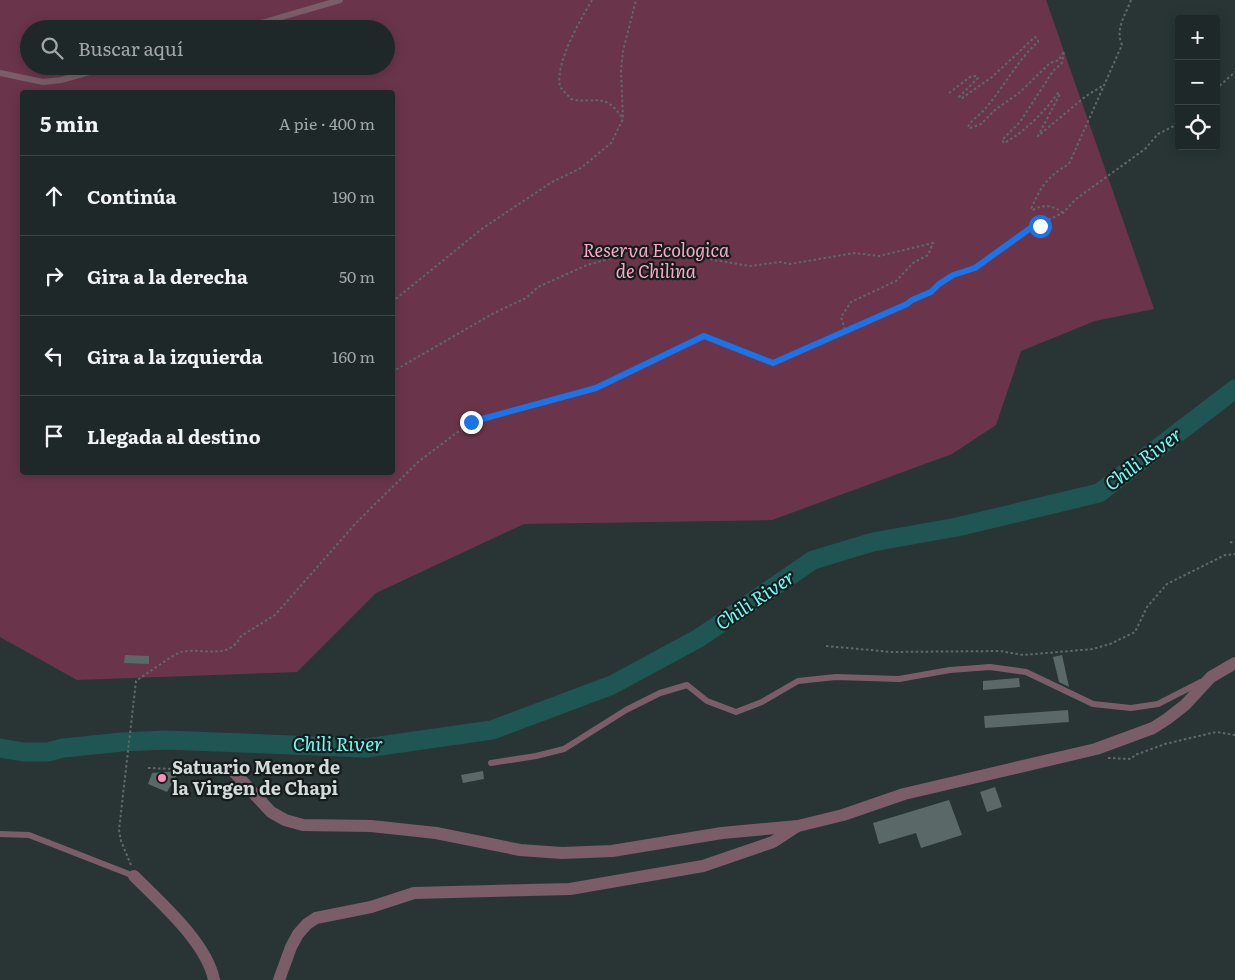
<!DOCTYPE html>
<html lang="es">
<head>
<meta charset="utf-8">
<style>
  :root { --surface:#1f2828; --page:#273030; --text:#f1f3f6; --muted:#a1a6a8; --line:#3c4445 }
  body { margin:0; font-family:Literata,serif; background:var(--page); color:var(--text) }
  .controls { position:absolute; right:15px; top:15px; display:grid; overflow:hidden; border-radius:5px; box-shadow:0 2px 12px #0003 }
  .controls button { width:45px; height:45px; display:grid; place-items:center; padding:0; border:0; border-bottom:1px solid var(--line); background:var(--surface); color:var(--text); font:25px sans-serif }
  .stop { position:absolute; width:15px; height:15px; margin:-11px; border:4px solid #1a73e8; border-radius:50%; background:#fff }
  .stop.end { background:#1a73e8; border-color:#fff; box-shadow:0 1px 5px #0008 }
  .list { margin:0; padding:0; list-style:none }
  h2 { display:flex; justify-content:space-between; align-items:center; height:65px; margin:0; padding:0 20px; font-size:21px }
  h2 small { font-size:16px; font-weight:400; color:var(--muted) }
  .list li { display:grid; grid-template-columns:32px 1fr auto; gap:15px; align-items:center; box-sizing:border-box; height:80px; padding:0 20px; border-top:1px solid var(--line) }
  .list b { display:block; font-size:19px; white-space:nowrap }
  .list em { font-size:16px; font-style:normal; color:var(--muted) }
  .icon { flex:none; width:28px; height:28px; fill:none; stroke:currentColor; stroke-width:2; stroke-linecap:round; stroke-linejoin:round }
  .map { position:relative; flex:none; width:1235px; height:980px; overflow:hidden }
  .search { position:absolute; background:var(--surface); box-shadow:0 2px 12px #0003; left:20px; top:20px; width:375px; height:55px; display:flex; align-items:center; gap:12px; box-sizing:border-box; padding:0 18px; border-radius:28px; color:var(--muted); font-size:19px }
  .panel { position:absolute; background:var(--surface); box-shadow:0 2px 12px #0003; left:20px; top:90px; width:375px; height:385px; border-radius:5px }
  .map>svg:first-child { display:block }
  .green { fill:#6a354a; fill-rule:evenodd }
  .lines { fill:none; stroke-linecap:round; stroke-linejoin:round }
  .river { stroke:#1f5654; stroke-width:19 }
  .building { fill:#5a6867 }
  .path { stroke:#5f6969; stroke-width:2; stroke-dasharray:2.5 2.5; stroke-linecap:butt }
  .service { stroke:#7b5d68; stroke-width:6 }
  .minor { stroke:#7b5d68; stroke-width:12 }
  .route { stroke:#1a73e8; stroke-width:6 }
  .poi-dot { fill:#ff8ebb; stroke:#161c1b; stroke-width:2 }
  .labels { text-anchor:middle; stroke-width:4.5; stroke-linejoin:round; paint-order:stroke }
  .park-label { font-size:18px; font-style:italic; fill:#faaac8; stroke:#161c1b }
  .poi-label { font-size:18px; font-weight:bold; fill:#d4dbdb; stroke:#161c1b; text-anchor:start }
  .water-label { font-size:19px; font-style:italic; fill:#6bfef8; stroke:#161c1b }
</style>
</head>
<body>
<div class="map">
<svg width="1235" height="980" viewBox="0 0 1235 980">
  <rect width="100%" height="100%" fill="#293535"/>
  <path class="green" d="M0 0H1046L1154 309 1095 321 1021 351 996 425 952 454 772 520 524 524 376 593 297 672 77 680 0 637ZM29 29H386V66H29ZM22 92H392V472H22Z"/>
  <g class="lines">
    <path class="river" d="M0 748 24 752H48L63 748 122 742 166 740 366 748 492 730 612 685 699 638 813 560 873 542 957 527 1099 493 1235 389"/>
  </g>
  <g class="building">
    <path d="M125 655 149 656V664L124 663Z"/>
    <path d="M1062 655 1069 687 1059 682 1053 657Z"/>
    <path d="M1019 678 1020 687 983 690V681Z"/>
    <path d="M1068 710 1069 722 985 728 984 716Z"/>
    <path d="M179 771 167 792 148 784 152 773Z"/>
    <path d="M483 771 484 779 463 783 461 775Z"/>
    <path d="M995 787 1002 807 987 812 980 792Z"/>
    <path d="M949 800 962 835 921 848 916 833 879 844 873 823Z"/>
  </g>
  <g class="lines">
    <g class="path">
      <path d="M592 0C580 21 555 62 560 87L571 99C595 105 604 90 623 119"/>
      <path d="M1216 89 1235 72"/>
      <path d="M949 93 970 77 976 76 978 78 959 97 962 98 992 77 1035 37 1038 39V42C1017 60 1003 89 984 110 979 116 971 120 968 127L970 128 981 124 996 109 1019 93 1050 63 1059 60 1064 51 1062 63 1053 71 1020 122 1002 140 1004 143C1025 132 1044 112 1058 93L1060 94 1038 136 1086 96 1104 85"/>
      <path d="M1063 213C1053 205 1044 204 1033 210L1031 209C1041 186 1047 177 1069 164L1122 45C1115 29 1125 16 1131 0"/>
      <path d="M392 302 483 228 552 182 581 168 611 143 623 119 621 70 623 51 636 0"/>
      <path d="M392 372 494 313 526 298 538 287 587 265 633 252 669 247 714 260 750 266 780 262 790 264 854 253 879 256 933 243 928 255 913 263 896 281 851 302 841 317 846 333"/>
      <path d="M1230 542 1235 543"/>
      <path d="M826 646 892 652 1000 651 1023 655 1093 649 1110 644 1135 632 1147 607 1167 584 1225 555 1235 554"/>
      <path d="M1108 758 1131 759 1135 755 1165 744 1216 732 1235 735"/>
      <path d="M148 768 221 771"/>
      <path d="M131 865 121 841 119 830 136 681C143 676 176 653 181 652 202 647 229 661 241 636L275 615 356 523 418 462 471 422 596 388 704 336 773 363 907 305 912 300 931 292 939 284 953 275 975 268 1032 227 1045 224 1050 219 1063 213 1076 199 1145 149 1158 134 1174 126 1179 119"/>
    </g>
    <g class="service">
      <path d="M241 29 340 0"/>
      <path d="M0 73 43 82 61 80 111 66"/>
      <path d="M491 763 536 756 564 749 626 710 660 693 687 685 707 701 736 712 762 702 798 681 836 677 899 679 950 670 990 667 1026 672 1093 704 1131 708 1158 704 1201 682"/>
      <path d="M0 834 29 835 134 876"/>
    </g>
    <g class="minor">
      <path d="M233 771 271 812 285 820 303 825 371 826 436 833 520 850 562 853 612 851 722 833 798 826 843 815 904 794 1096 749 1153 728 1167 719 1185 705 1211 677 1235 663"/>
      <path d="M134 876C160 902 207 943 214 980"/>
      <path d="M279 980 291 947 298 934 307 924 316 918 371 907 414 893 570 889 703 866 773 842 796 827"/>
    </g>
  </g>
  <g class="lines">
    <path class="route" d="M471 422 596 388 704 336 773 363 907 304 912 300 931 292 939 284 953 275 975 268 1032 227 1040 226"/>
  </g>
  <circle class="poi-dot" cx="162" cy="778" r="5"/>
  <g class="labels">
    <g class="park-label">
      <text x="656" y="257">Reserva Ecologica<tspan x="656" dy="21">de Chilina</tspan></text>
    </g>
    <g class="poi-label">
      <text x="172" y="774">Satuario Menor de<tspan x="172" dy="21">la Virgen de Chapi</tspan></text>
    </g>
    <g class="water-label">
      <text transform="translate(1143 459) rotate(-37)" y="7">Chili River</text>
      <text transform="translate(755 600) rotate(-34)" y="7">Chili River</text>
      <text x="338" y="751">Chili River</text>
    </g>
  </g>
</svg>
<div class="controls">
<button>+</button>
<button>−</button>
<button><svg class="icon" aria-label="locate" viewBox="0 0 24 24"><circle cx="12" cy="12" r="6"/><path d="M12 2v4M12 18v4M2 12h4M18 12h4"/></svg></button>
</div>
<div class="stop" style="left:1040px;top:226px"></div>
<div class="stop end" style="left:471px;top:422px"></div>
<div class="search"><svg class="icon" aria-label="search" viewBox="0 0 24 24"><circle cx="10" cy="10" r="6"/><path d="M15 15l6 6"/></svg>Buscar aquí</div>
<section class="panel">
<h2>5 min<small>A pie · 400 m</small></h2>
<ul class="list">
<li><svg class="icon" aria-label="ahead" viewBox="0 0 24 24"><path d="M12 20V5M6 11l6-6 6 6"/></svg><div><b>Continúa</b></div><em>190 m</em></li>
<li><svg class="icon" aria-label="right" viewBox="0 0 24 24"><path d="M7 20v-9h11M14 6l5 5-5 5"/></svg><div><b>Gira a la derecha</b></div><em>50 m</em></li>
<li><svg class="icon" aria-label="left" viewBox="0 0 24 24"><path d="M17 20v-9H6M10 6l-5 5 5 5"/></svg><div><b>Gira a la izquierda</b></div><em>160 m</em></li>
<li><svg class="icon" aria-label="arrive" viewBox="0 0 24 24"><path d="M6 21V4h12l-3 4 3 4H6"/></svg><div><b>Llegada al destino</b></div></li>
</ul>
</section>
</div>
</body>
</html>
